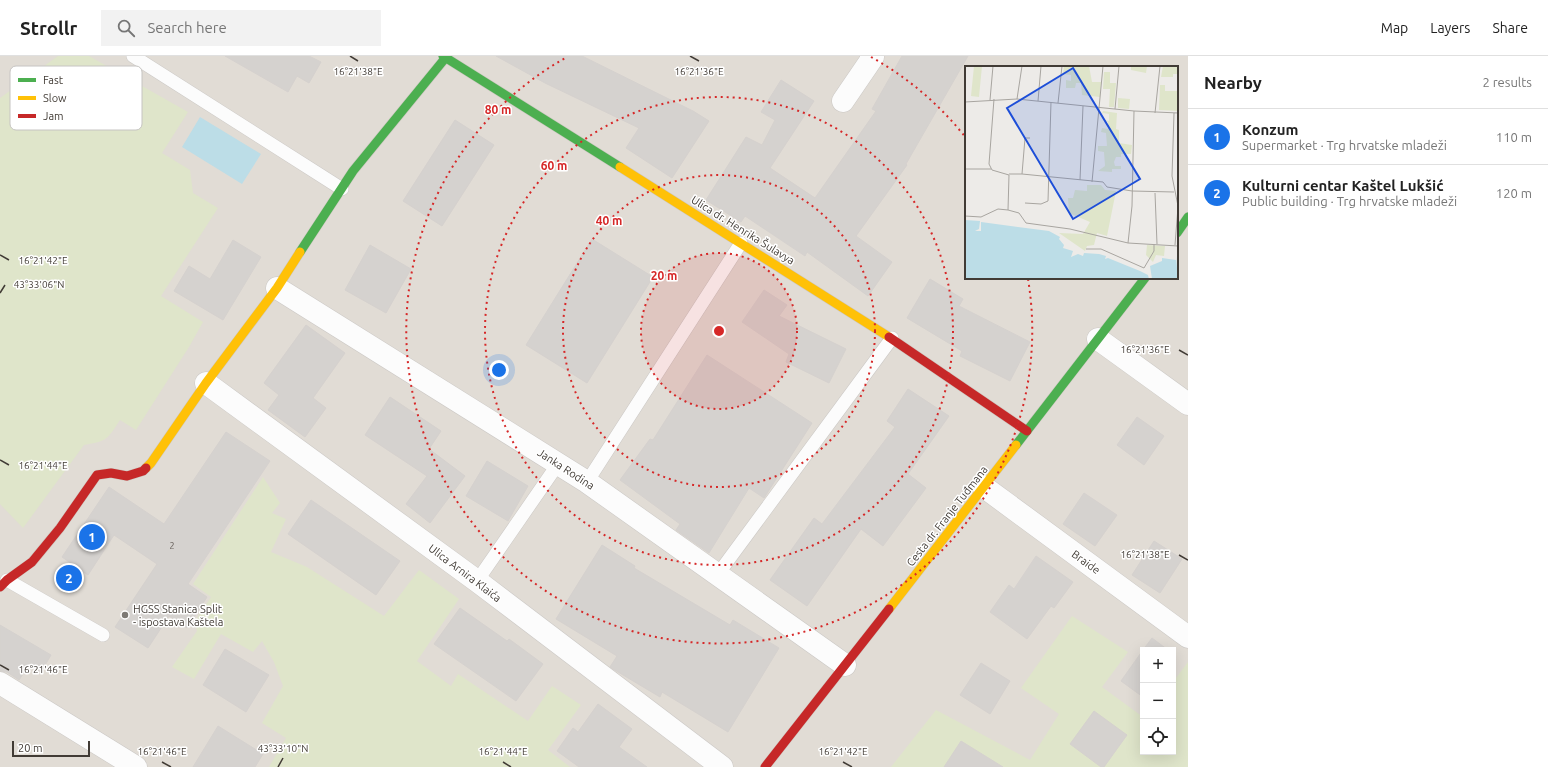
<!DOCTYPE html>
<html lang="en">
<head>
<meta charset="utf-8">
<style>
  :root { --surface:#fff; --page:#f2f2f2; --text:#222; --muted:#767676; --line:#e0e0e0; --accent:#1a73e8 }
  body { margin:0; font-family:Ubuntu,sans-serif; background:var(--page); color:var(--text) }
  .controls { position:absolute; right:12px; bottom:12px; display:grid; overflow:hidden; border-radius:0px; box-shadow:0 4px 16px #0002 }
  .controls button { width:36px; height:36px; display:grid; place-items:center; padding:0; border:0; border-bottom:1px solid var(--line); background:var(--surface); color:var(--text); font:20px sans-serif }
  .scale { position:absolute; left:12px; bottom:10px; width:78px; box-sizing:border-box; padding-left:4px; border:2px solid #413b35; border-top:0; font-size:11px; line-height:14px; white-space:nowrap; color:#413b35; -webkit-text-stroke:3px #fff; paint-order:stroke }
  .you { position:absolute; left:499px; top:314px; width:14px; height:14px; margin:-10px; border:3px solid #fff; border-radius:50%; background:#1a73e8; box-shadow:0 0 0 6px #1a73e833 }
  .badge { display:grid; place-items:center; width:26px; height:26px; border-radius:50%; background:var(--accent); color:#fff; font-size:13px; font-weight:700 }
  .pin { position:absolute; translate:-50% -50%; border:2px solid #fff; box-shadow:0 1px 4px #0006 }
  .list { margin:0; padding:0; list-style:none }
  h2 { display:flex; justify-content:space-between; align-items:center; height:52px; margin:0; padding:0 16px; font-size:17px }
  h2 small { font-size:13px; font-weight:400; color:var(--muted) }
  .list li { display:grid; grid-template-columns:26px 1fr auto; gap:12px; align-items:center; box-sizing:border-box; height:56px; padding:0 16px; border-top:1px solid var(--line) }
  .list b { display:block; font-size:15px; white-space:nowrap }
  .list p { margin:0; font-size:13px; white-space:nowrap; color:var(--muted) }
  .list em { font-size:13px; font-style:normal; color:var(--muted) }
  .icon { flex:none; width:22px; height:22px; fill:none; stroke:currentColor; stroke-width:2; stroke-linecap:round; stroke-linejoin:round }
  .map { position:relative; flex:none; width:1188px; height:711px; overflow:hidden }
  header { display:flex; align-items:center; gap:24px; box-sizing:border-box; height:56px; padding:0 20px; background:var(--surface); border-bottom:1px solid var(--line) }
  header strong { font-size:19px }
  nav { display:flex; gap:22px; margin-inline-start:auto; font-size:14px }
  .search { width:280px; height:36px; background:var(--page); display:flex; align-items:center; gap:10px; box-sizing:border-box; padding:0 14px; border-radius:0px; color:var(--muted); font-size:15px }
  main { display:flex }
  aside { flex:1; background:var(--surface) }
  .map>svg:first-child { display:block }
  .residential { fill:#e1dcd5; fill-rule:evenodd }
  .green { fill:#dfe5ca }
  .water { fill:#bcdde7 }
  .building { fill:#d5d2cf; stroke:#d5d1ce }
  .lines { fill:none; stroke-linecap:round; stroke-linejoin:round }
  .lane-casing { stroke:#cbc8c5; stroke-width:14 }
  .street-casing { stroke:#cbc8c5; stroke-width:23 }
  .fast-casing { stroke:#cdc8c1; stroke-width:10 }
  .slow-casing { stroke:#cdc8c1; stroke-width:10 }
  .jam-casing { stroke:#cdc8c1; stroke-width:10 }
  .lane { stroke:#fcfcfc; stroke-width:13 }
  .street { stroke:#fcfcfc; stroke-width:22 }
  .fast { stroke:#4caf50; stroke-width:9 }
  .slow { stroke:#ffc107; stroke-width:9 }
  .jam { stroke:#c62828; stroke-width:9 }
  .ticks { fill:none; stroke:#413b35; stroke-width:1.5 }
  .ring { fill:none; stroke:#d62828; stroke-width:2; stroke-dasharray:2 4 }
  .poi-dot { fill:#7d7974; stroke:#fff; stroke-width:1.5 }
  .labels { text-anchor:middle; stroke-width:3; stroke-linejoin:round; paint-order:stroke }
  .number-label { font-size:9px; fill:#68625d }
  .street-label { font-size:11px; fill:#413b35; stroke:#fff }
  .poi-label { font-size:11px; fill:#413b35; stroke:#fff; text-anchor:start }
  .inset-road { fill:none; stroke:#a8a5a0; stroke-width:1 }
  .view { fill:#1d4ed8; fill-opacity:0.15; stroke:#1d4ed8; stroke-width:2 }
  .inset-edge { fill:none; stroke:#413b35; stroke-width:2 }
  .key { fill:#fff; stroke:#c6c4c2; stroke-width:1 }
  .key-label { font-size:11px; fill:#413b35 }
  .ticks-label { font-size:10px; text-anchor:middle; fill:#413b35; stroke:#fff; stroke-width:3; stroke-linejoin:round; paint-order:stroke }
  .centre { fill:#d62828; stroke:#fff; stroke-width:2 }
  .ring-label { font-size:12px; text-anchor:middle; font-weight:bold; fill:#d62828; stroke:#fff; stroke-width:3; stroke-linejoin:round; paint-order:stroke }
</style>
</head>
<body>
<header>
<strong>Strollr</strong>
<div class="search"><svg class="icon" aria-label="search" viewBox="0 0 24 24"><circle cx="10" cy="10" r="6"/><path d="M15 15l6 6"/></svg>Search here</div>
<nav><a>Map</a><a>Layers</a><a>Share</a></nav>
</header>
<main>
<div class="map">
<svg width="1188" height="711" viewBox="0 0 1188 711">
  <rect width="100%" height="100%" fill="#edebe8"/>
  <path class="residential" d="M0 0H1188V711H0ZM966 11H1177V222H966ZM1143 594H1173V696H1143Z"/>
  <g class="green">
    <path d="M58 0H89L188 56 162 97 190 114 193 137 218 152 161 240 203 266 189 291 136 374 120 364C107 384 107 385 84 389L23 472 0 448V42Z"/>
    <path d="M263 421 280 447 272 457 286 463 271 496 307 511 384 560 419 514 459 543 417 605 451 630 458 618 528 665 552 630 581 649 548 694 570 711H269L286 682 262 667 283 630 274 606 262 585 253 596 221 578 194 623 172 611 197 575 195 565 211 541 193 528Z"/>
    <path d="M1072 560 1128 596 1102 631 1143 661V696H1173V626L1188 606V711H891L936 654 1030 704 1059 658 1021 632Z"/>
  </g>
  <path class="water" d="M200 61 261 98 242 128 182 91Z"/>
  <g class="building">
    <path d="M225 0H309L321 6 309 27 297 20 288 36Z"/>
    <path d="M496 0H582L693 55 709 65 672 122 626 92 639 72 545 27Z"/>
    <path d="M902 0H968L906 108 907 109 856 180 892 206 868 240 807 196 805 200 745 160 741 166 706 144 746 81 762 89 775 64 761 56 781 24 814 45 770 112 815 142 876 55 872 53Z"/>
    <path d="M455 64 494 89 442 170 403 145Z"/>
    <path d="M592 183 653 221 587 327 526 289Z"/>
    <path d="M233 184 261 201 223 264 174 235 189 210 210 223Z"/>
    <path d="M370 189 411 213 386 257 345 234Z"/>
    <path d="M930 223 963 243 959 250 1030 286 1010 325 960 300 962 295 907 262Z"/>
    <path d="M764 234 787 249 779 260 846 293 829 327 786 306 789 298 742 266Z"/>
    <path d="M306 269 345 297 313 342 326 352 305 381 268 354 279 339 264 327Z"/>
    <path d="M707 299 812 367 764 442 749 432 709 497 676 474 680 468 620 424 650 383 653 384Z"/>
    <path d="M908 333 949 360 908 418 926 432 883 490 861 473 807 550 770 524 814 462 822 468 895 371 887 365Z"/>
    <path d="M390 341 441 375 429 393 465 420 430 467 406 448 427 420 365 379Z"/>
    <path d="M1137 361 1164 380 1144 409 1117 389Z"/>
    <path d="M226 376 270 405 188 528 207 541 187 572 169 560 148 592 115 571 157 508 114 479 88 519 62 501 109 431 164 468Z"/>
    <path d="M487 405 528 430 508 465 466 440Z"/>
    <path d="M1084 437 1117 459 1095 490 1063 468Z"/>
    <path d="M311 444 400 505 376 539 288 478Z"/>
    <path d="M1154 485 1182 503 1160 537 1132 519Z"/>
    <path d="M602 489 635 510 634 512 730 569 733 564 779 592 728 676 662 636 660 641 613 613 610 611 617 600 556 563Z"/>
    <path d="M1036 500 1073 526 1054 552 1051 550 1027 583 990 556 1009 529 1014 533Z"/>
    <path d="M460 552 507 585 509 583 543 608 516 645 434 588Z"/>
    <path d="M0 569 51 599 41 616 29 609 19 624 7 616 0 615Z"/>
    <path d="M1152 582 1168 594H1143Z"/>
    <path d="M225 593 269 619 246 656 203 629Z"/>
    <path d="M1143 594V641L1121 625Z"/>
    <path d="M981 607 1010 625 990 658 960 639Z"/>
    <path d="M598 648 632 673 619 691 647 711H579L557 695 573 672 578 676Z"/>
    <path d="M1094 655 1127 679 1104 711H1101L1070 688Z"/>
    <path d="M218 670 263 698 255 711H193Z"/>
    <path d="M961 685 1003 711H944Z"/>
  </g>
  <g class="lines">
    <g class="lane-casing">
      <g id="lane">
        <path d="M133 0 342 133"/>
        <path d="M587 426 741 187"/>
        <path d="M718 518 892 282"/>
        <path d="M7 524 103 579"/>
        <path d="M477 525 558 408"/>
      </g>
    </g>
    <g class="street-casing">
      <g id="street">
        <path d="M843 45 873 1 871 0"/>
        <path d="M277 232 587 426 845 609"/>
        <path d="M1098 283 1188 348"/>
        <path d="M206 327 477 525 722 711"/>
        <path d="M984 431 1188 581"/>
        <path d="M0 627 136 711"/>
      </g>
    </g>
    <g class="fast-casing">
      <g id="fast">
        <path d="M443 0 620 111"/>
        <path d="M1177 177 1188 161"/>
        <path d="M300 196 353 115 447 0"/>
        <path d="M1016 389 1145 222"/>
      </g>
    </g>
    <g class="slow-casing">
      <g id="slow">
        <path d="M620 111 889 281"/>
        <path d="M146 412 151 407 206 327 277 232 300 196"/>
        <path d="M889 553 1016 389"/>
      </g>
    </g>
    <g class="jam-casing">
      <g id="jam">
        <path d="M889 281 1027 375"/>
        <path d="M0 531 7 524 32 506 60 472 97 419 111 417 127 420 143 415 146 412"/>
        <path d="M765 711 889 553"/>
      </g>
    </g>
    <use href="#lane" class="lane"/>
    <use href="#street" class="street"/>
    <use href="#fast" class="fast"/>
    <use href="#slow" class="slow"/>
    <use href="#jam" class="jam"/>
  </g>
  <path class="ticks" d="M350 0 358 5M690 0 699 5M0 199 9 204M0 237 5 229M1179 294 1188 299M0 404 9 409M1179 499 1188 504M0 609 9 614M162 706 171 711M503 706 511 711M843 706 852 711M278 711 283 702"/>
  <circle cx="719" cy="275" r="78" fill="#d62828" fill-opacity=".12"/>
  <g class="ring">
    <circle cx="719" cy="275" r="78"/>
    <circle cx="719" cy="275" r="156"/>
    <circle cx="719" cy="275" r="234"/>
    <path d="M871 1A313 313 0 0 1 966 82M1028 223A313 313 0 1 1 567 1"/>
  </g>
  <circle class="poi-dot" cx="125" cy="559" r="4"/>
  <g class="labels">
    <g class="number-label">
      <text x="172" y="493">2</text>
    </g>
    <g class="street-label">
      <text transform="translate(743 174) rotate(32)" y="4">Ulica dr. Henrika Šulavya</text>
      <text transform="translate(566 413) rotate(33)" y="4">Janka Rodina</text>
      <text transform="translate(947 460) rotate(-52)" y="4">Cesta dr. Franje Tuđmana</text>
      <text transform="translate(1086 506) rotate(36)" y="4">Braide</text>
      <text transform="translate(465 517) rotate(37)" y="4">Ulica Arnira Klaića</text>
    </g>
    <g class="poi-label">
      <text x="133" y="557">HGSS Stanica Split<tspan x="133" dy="13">- ispostava Kaštela</tspan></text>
    </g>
  </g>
  <g transform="translate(965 10)">
    <rect width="213" height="213" fill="#edebe8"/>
    <path d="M9 0H17L14 31 6 30ZM99 0H124L127 16H136L135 31 117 29 116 17H111L110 22H101V14L106 15V9L98 8ZM166 0H182L181 7 166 4ZM198 0H213V8H208V11H196ZM139 6H145V17H151L149 41H144L145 23H138ZM195 19H200V25H213V45L194 44ZM153 32 165 33 164 43 153 42ZM138 45 152 47 151 63 154 64V77L167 79 166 88H156V91H151L149 96 150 100H156V103H147V106L133 105 140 100 139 86 133 85V80H142L141 67 136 66 137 62 143 63V56L139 54 144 55V48L138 47 136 50ZM122 119H136L140 124 151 125 142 170 132 167 129 179 122 180 120 185 94 167 118 168 125 156 104 147 103 132H108L110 124 122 125ZM182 179 200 180 199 190 191 189 188 196 181 189Z" fill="#dfe5ca"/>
    <path d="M0 154 15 155 14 163 10 165H16V156L84 165 95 171 94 173 99 179 98 182 108 185 106 191 113 188 118 190 119 187 134 188 141 190 140 193 143 192 175 205 183 209 184 213H0ZM211 190 213 213H187L185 200 197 195V192L211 194Z" fill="#bcdde7"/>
    <path class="inset-road" d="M29 33 24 98 27 104 44 109 43 144M52 33 57 0M25 34 28 0M73 35 76 0M0 36 52 33 169 45 213 47M93 37 97 0M150 43 154 0M190 47 195 0M209 47 207 110 213 140M0 103H26M44 108H57L60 72H65M57 108 138 116 142 121 167 125 209 126M115 114 118 40M127 116 138 0M190 127 192 178M60 137 76 138 83 135 86 36M0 150 16 151 33 143 43 144 54 147 61 157 105 163 163 177 213 180M163 177 167 140 169 45M210 179 213 141M121 183H136L179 202 189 185V178"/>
    <path class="view" d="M108 2 175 113 108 153 42 42Z"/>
    <rect width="213" height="213" class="inset-edge"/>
  </g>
  <rect x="10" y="10" width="132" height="64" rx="6" class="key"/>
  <rect x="18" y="22" width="18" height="4" fill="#4caf50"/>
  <rect x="18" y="40" width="18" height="4" fill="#ffc107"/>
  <rect x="18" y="58" width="18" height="4" fill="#c62828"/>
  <g class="key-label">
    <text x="43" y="28">Fast</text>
    <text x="43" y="46">Slow</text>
    <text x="43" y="64">Jam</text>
  </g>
  <g class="ticks-label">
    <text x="358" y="19">16°21'38"E</text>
    <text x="699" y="19">16°21'36"E</text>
    <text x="43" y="208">16°21'42"E</text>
    <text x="39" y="232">43°33'06"N</text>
    <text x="1145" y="297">16°21'36"E</text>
    <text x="43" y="413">16°21'44"E</text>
    <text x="1145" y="502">16°21'38"E</text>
    <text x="43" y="617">16°21'46"E</text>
    <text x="283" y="696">43°33'10"N</text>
    <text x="162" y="699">16°21'46"E</text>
    <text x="503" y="699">16°21'44"E</text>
    <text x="843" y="699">16°21'42"E</text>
  </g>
  <circle cx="719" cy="275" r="6" class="centre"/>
  <g class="ring-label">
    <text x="498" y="58">80 m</text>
    <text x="554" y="114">60 m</text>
    <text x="609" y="169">40 m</text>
    <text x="664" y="224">20 m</text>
  </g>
</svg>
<div class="controls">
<button>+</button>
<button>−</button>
<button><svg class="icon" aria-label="locate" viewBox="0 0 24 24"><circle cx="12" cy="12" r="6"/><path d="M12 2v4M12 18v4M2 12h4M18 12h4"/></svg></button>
</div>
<div class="scale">20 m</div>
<div class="you"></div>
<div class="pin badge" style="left:92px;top:481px">1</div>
<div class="pin badge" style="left:69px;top:522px">2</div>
</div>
<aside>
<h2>Nearby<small>2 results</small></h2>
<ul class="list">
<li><span class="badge">1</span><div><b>Konzum</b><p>Supermarket · Trg hrvatske mladeži</p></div><em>110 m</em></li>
<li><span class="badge">2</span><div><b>Kulturni centar Kaštel Lukšić</b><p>Public building · Trg hrvatske mladeži</p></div><em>120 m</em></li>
</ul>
</aside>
</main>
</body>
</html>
